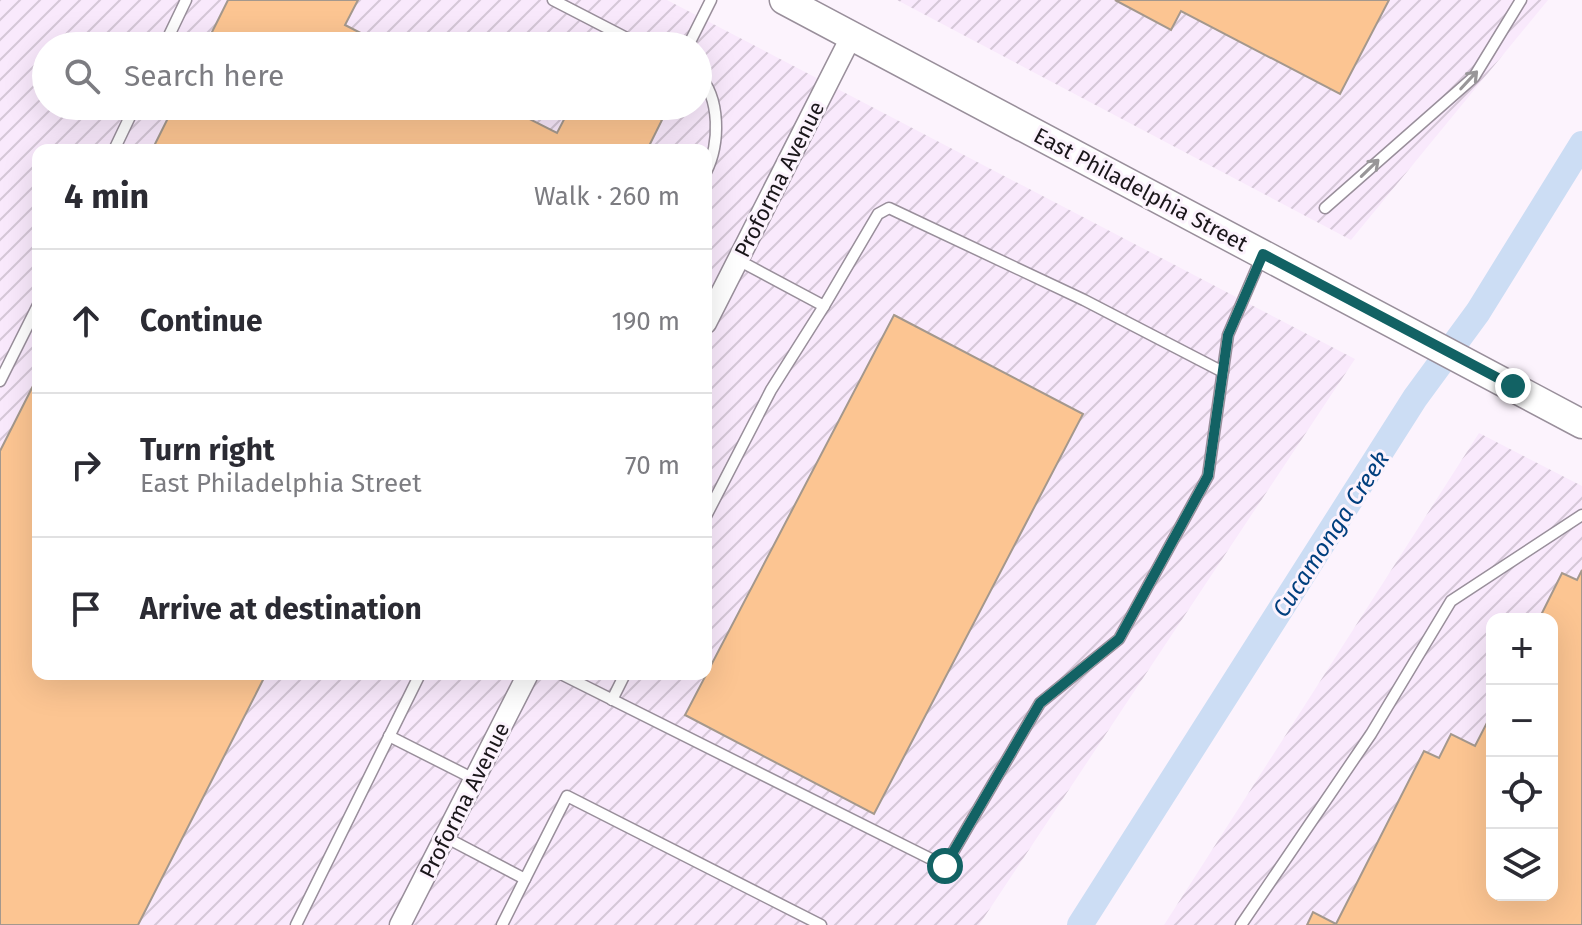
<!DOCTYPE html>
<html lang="en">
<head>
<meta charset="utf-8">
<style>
  :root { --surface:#fff; --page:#f2f2f3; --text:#2b2b33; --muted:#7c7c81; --line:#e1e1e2 }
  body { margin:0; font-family:"Fira Sans",sans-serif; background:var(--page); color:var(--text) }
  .controls { position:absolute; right:24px; bottom:24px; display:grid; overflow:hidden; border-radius:16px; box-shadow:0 8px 32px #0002 }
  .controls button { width:72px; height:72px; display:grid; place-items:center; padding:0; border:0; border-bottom:2px solid var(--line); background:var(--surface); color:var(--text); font:40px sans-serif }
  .stop { position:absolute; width:24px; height:24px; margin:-18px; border:6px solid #126264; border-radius:50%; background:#fff }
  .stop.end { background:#126264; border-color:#fff; box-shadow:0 2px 8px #0008 }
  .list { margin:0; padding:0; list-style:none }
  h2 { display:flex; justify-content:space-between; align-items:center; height:104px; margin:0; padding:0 32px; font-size:34px }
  h2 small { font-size:26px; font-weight:400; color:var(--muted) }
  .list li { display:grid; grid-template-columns:52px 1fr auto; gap:24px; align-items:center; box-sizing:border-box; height:144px; padding:0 32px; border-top:2px solid var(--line) }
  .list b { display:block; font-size:30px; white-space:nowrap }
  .list p { margin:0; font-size:26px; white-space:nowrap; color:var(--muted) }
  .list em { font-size:26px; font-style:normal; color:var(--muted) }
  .icon { flex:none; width:44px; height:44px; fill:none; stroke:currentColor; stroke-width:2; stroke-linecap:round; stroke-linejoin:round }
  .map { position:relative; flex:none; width:1582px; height:925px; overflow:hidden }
  .search { position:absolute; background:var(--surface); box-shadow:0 8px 32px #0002; left:32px; top:32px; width:680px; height:88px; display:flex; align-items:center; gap:20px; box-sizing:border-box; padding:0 28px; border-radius:44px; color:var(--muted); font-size:30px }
  .panel { position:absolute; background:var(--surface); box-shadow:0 8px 32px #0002; left:32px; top:144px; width:680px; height:536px; border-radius:16px }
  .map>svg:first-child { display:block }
  .industrial { fill:url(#industrial-furrows); fill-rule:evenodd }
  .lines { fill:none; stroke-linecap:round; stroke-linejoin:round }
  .canal { stroke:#ccddf4; stroke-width:26 }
  .building { fill:#fcc592; stroke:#a4988d; stroke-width:2 }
  .lane-casing { stroke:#998f9b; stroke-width:13 }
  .street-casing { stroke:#998f9b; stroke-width:23 }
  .secondary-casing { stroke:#998f9b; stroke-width:31 }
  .lane { stroke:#fff; stroke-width:10 }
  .street { stroke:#fff; stroke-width:20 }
  .secondary { stroke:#fff; stroke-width:28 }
  .oneway { stroke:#989698 }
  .route { stroke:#126264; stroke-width:10 }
  .labels { text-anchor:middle; stroke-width:6; stroke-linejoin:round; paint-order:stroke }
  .street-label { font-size:22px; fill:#1a161a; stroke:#fcf3fd }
  .water-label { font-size:24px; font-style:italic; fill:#003f7e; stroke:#fcf3fd }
</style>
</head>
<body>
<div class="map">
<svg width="1582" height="925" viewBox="0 0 1582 925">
  <defs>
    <pattern id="industrial-furrows" width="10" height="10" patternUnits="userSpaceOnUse" patternTransform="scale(2)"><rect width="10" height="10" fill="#f9e9fc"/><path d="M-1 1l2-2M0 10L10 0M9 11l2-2" fill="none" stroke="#d5c7d7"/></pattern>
  </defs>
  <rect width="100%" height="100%" fill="#fcf3fd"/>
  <g class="industrial">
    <path d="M0 0H667L1355 359 979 925H0ZM46 46H698V106H46ZM38 150H706V674H38Z"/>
    <path d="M897 0H1548L1351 240Z"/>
    <path d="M1479 433 1582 486V925H1164ZM1492 619H1552V895H1492Z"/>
  </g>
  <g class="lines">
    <path class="canal" d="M1080 925 1415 398 1478 312 1582 144"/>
  </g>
  <g class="building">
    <path d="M228 0H358L345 25 386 46H205Z"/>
    <path d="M1115 0H1389L1340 94 1181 11 1171 30Z"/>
    <path d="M174 106H504L557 133 571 106H634L662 120 649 146 657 150H152Z"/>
    <path d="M894 315 1083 414 874 814 685 715Z"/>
    <path d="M38 376V674H266L138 925H0V451Z"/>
    <path d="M1582 570V925H1307L1313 912 1336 924 1424 751 1439 758 1451 734 1475 746 1492 713V895H1552V619H1539L1562 573 1577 580Z"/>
  </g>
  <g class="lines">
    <g class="lane-casing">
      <g id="lane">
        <path d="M553 0 642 46"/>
        <path d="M164 46 186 0"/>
        <path d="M688 46 711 0"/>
        <path d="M698 74C721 98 720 144 706 172"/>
        <path d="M114 150 135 106"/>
        <path d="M1325 208 1474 77 1521 0"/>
        <path d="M824 306 878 214 889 208 1084 300 1223 372"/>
        <path d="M0 381 38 305"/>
        <path d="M706 516 771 390 824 306 738 260"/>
        <path d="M561 674 945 866 1040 703 1119 639 1208 476 1228 335 1262 256"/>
        <path d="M612 700 625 674"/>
        <path d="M389 736 474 779"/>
        <path d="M445 837 525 879 567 796 821 925"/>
        <path d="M296 925 420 674"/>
        <path d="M502 925 525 879"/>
        <path d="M1241 925 1371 734 1451 601 1582 515"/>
      </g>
    </g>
    <g class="street-casing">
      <g id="street">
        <path d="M706 323 852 35"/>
        <path d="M400 925 528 674"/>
      </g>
    </g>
    <g class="secondary-casing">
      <path id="secondary" d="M784 0 1582 424"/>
    </g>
    <use href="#lane" class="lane"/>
    <use href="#street" class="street"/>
    <use href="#secondary" class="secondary"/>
  </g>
  <defs><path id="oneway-shaft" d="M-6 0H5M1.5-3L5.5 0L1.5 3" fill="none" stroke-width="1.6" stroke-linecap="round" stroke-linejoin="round" transform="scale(2)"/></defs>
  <g class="oneway">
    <use href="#oneway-shaft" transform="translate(1469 80) rotate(-47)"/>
    <use href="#oneway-shaft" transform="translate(1370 168) rotate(-44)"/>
  </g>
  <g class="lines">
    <path class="route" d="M945 866 1040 703 1119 639 1208 476 1228 335 1263 254 1513 386"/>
  </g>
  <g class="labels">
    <g class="street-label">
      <text transform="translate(779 179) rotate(-63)" y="8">Proforma Avenue</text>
      <text transform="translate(1141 189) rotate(28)" y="8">East Philadelphia Street</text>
      <text transform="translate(464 800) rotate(-63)" y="8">Proforma Avenue</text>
    </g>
    <g class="water-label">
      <text transform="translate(1331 534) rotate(-57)" y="8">Cucamonga Creek</text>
    </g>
  </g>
</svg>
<div class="controls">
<button>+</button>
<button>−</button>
<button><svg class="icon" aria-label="locate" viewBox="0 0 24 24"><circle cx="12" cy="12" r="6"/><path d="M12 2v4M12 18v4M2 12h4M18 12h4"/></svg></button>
<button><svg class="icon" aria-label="layers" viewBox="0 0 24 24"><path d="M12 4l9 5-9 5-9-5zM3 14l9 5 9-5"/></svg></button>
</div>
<div class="stop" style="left:945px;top:866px"></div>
<div class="stop end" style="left:1513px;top:386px"></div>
<div class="search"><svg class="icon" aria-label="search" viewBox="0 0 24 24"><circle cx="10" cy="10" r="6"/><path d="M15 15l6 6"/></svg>Search here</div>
<section class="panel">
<h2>4 min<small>Walk · 260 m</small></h2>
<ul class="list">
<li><svg class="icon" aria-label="ahead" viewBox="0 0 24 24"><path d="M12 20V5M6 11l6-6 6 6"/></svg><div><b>Continue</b></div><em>190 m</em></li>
<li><svg class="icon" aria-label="right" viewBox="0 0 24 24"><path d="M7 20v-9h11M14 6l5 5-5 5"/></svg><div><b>Turn right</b><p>East Philadelphia Street</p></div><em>70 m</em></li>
<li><svg class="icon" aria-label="arrive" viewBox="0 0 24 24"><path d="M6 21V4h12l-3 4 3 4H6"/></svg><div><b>Arrive at destination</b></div></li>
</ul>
</section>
</div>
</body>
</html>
